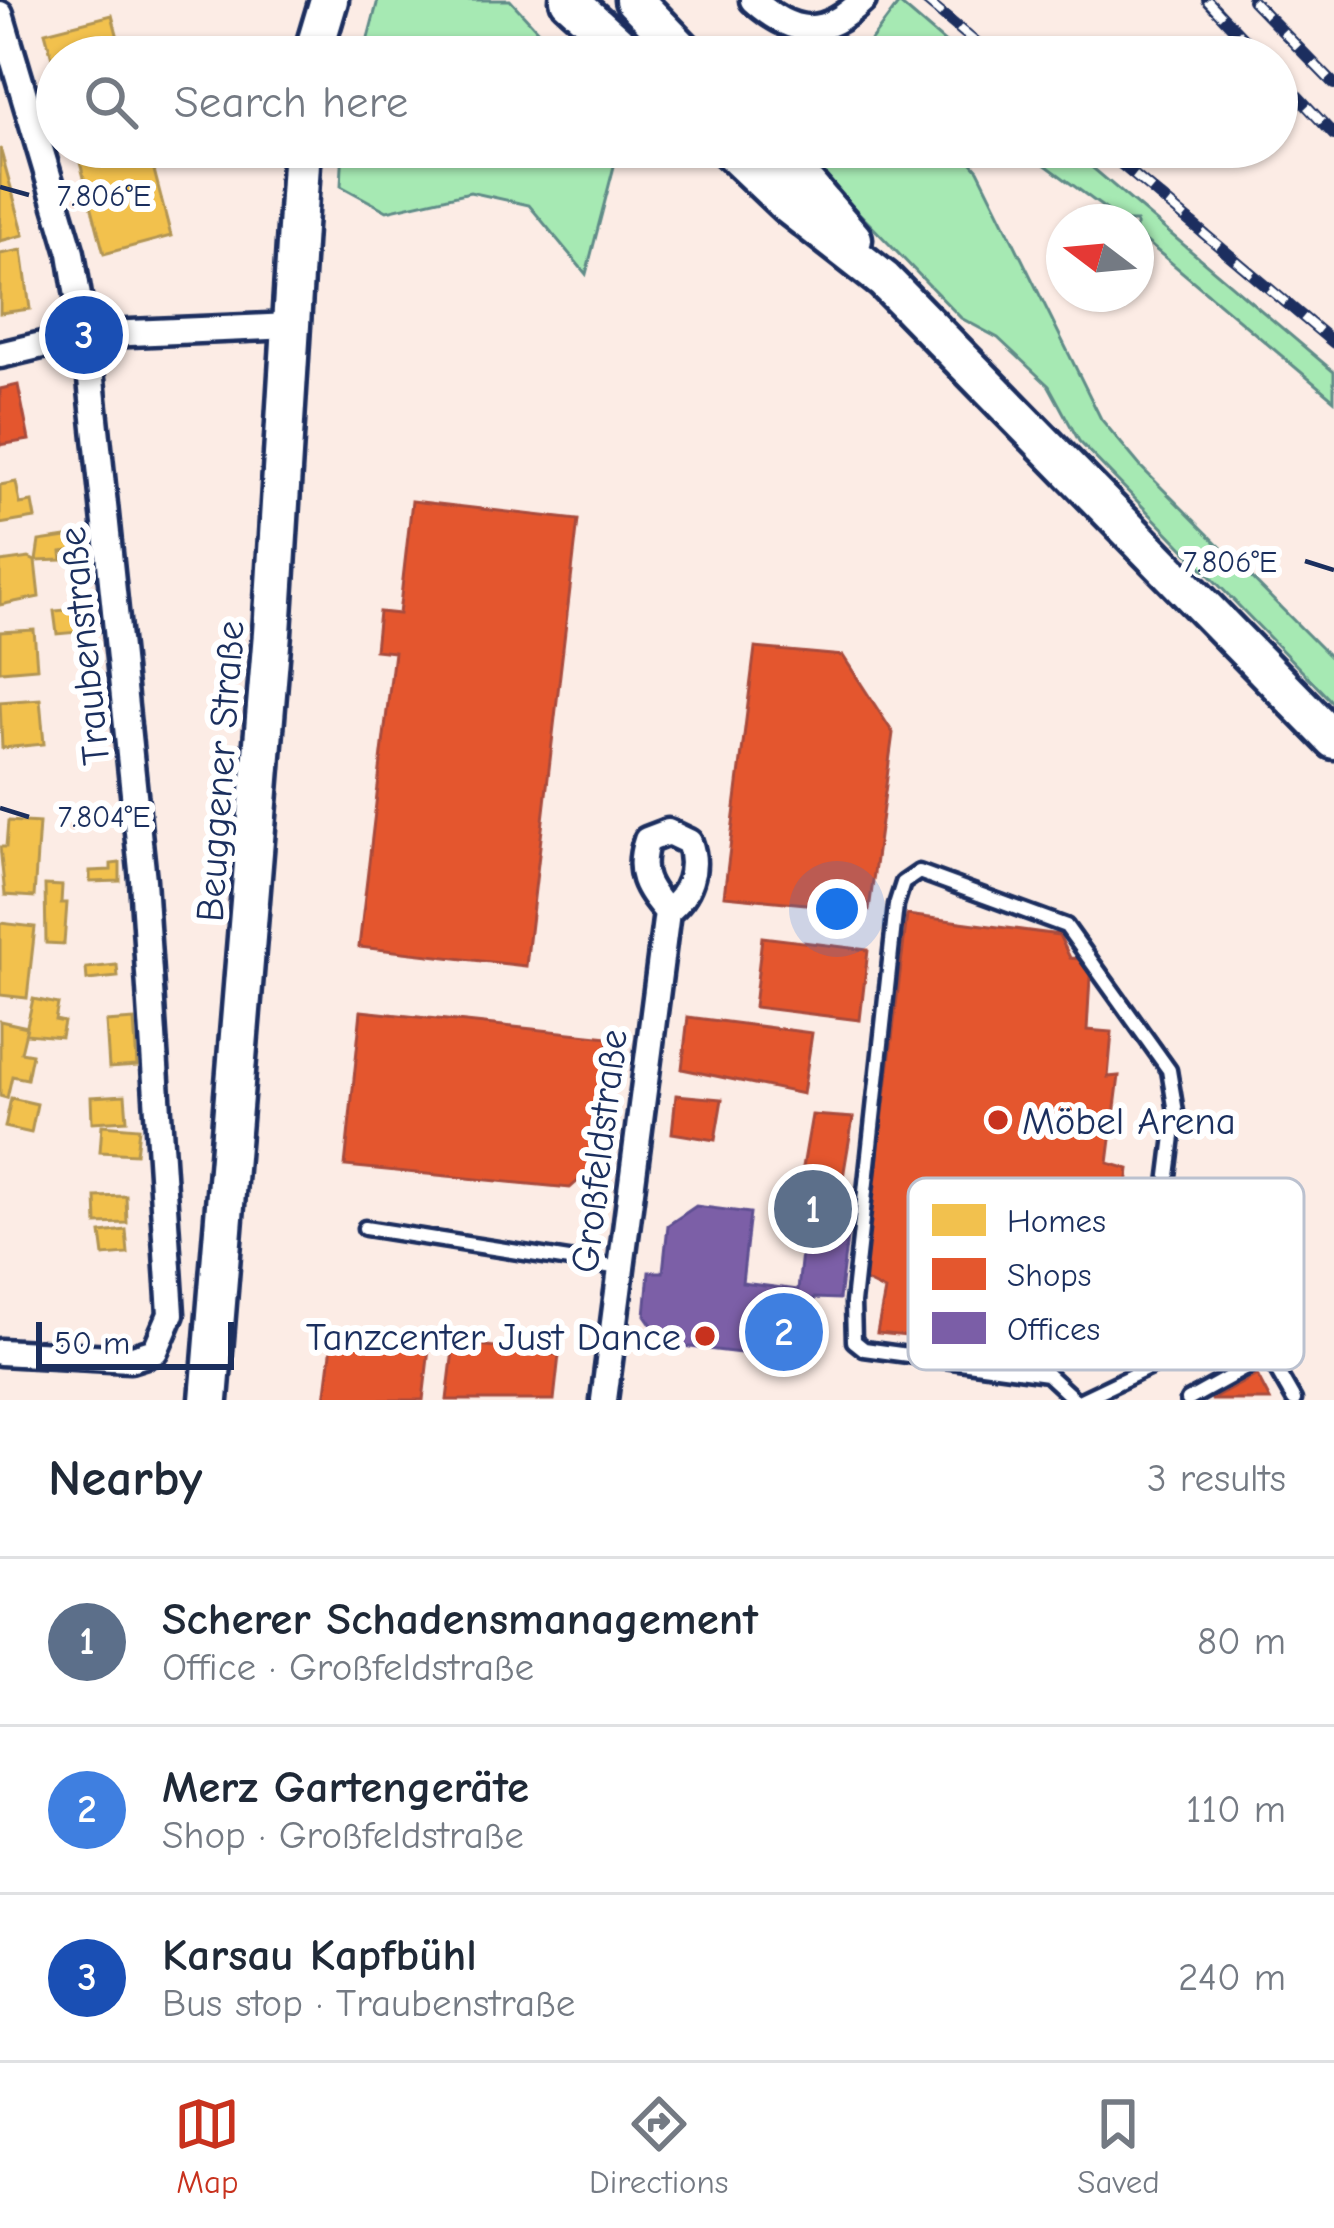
<!DOCTYPE html>
<html lang="en">
<head>
<meta charset="utf-8">
<style>
  :root { --surface:#fff; --page:#f6f6f7; --text:#1f2937; --muted:#747a83; --line:#e0e1e3; --accent:#c8321e }
  body { margin:0; font-family:"Comic Neue",sans-serif; background:var(--page); color:var(--text) }
  .compass { position:absolute; left:1046px; top:204px; width:108px; height:108px; border-radius:50%; background:var(--surface); box-shadow:0 3px 9px #0004; rotate:286deg }
  .scale { position:absolute; left:36px; bottom:30px; width:198px; box-sizing:border-box; padding-left:12px; border:6px solid #1b2f5e; border-top:0; font-size:33px; line-height:42px; white-space:nowrap; color:#1b2f5e; -webkit-text-stroke:9px #fff; paint-order:stroke }
  .you { position:absolute; left:837px; top:909px; width:42px; height:42px; margin:-30px; border:9px solid #fff; border-radius:50%; background:#1a73e8; box-shadow:0 0 0 18px #1a73e833 }
  .badge { display:grid; place-items:center; width:78px; height:78px; border-radius:50%; background:var(--accent); color:#fff; font-size:39px; font-weight:700 }
  .pin { position:absolute; translate:-50% -50%; border:6px solid #fff; box-shadow:0 3px 12px #0006 }
  .list { margin:0; padding:0; list-style:none }
  h2 { display:flex; justify-content:space-between; align-items:center; height:156px; margin:0; padding:0 48px; font-size:51px }
  h2 small { font-size:39px; font-weight:400; color:var(--muted) }
  .list li { display:grid; grid-template-columns:78px 1fr auto; gap:36px; align-items:center; box-sizing:border-box; height:168px; padding:0 48px; border-top:3px solid var(--line) }
  .list b { display:block; font-size:45px; white-space:nowrap }
  .list p { margin:0; font-size:39px; white-space:nowrap; color:var(--muted) }
  .list em { font-size:39px; font-style:normal; color:var(--muted) }
  .icon { flex:none; width:66px; height:66px; fill:none; stroke:currentColor; stroke-width:2; stroke-linecap:round; stroke-linejoin:round }
  .map { position:relative; flex:none; width:1334px; height:1400px; overflow:hidden }
  .search { position:absolute; background:var(--surface); box-shadow:0 3px 9px #0004; left:36px; right:36px; top:36px; height:132px; display:flex; align-items:center; gap:30px; box-sizing:border-box; padding:0 42px; border-radius:66px; color:var(--muted); font-size:45px }
  .sheet { height:660px; background:var(--surface) }
  nav { display:flex; justify-content:space-around; align-items:center; box-sizing:border-box; height:168px; border-top:3px solid var(--line); background:var(--surface); font-size:33px; color:var(--muted) }
  nav a { display:grid; justify-items:center; gap:6px }
  nav .on { color:var(--accent) }
  .map>svg:first-child { display:block }
  .green { fill:#a6e9b3; stroke:#608c88; stroke-width:3 }
  .homes { fill:#f2c14e; stroke:#b29553; stroke-width:3 }
  .shops { fill:#e4572e; stroke:#a84b3c; stroke-width:3 }
  .offices { fill:#7b5ea7; stroke:#5e5091; stroke-width:3 }
  .lines { fill:none; stroke-linecap:round; stroke-linejoin:round }
  .service-casing { stroke:#1b2f5e; stroke-width:21 }
  .minor-casing { stroke:#1b2f5e; stroke-width:33 }
  .primary-casing { stroke:#1b2f5e; stroke-width:45 }
  .service { stroke:#fff; stroke-width:12 }
  .minor { stroke:#fff; stroke-width:24 }
  .primary { stroke:#fff; stroke-width:36 }
  .rail-casing { stroke:#1b2f5e; stroke-width:12 }
  .rail { stroke:#fff; stroke-width:8; stroke-dasharray:22; stroke-linecap:butt }
  .ticks { fill:none; stroke:#1b2f5e; stroke-width:4.5 }
  .poi-dot { fill:#c8321e; stroke:#fff; stroke-width:4.5 }
  .labels { text-anchor:middle; stroke-width:12; stroke-linejoin:round; paint-order:stroke }
  .street-label { font-size:39px; fill:#1b2f5e; stroke:#fff }
  .poi-label { font-size:39px; fill:#1b2f5e; stroke:#fff; text-anchor:start }
  .key { fill:#fff; stroke:#bbc1cf; stroke-width:3 }
  .key-label { font-size:33px; fill:#1b2f5e }
  .ticks-label { font-size:30px; text-anchor:middle; fill:#1b2f5e; stroke:#fff; stroke-width:12; stroke-linejoin:round; paint-order:stroke }
</style>
</head>
<body>
<div class="map">
<svg width="1334" height="1400" viewBox="0 0 1334 1400">
  <rect width="100%" height="100%" fill="#fcece5"/>
  <filter id="ink" filterUnits="userSpaceOnUse"><feTurbulence type="fractalNoise" baseFrequency=".00833" numOctaves="2"/><feDisplacementMap in="SourceGraphic" scale="24" xChannelSelector="R" yChannelSelector="G"/><feConvolveMatrix kernelMatrix="1 2 1 2 8 2 1 2 1" color-interpolation-filters="sRGB"/></filter>
  <g filter="url(#ink)">
    <g class="green">
      <path d="M378 0H510L562 57H363Z"/>
      <path d="M899 3 962 57H868L863 51Z"/>
      <path d="M343 147H619L586 274 529 205 470 192 387 211 341 186Z"/>
      <path d="M795 147H958L978 170 1101 419 1141 467 1334 661V704L1079 441 1049 386 998 338 961 318Z"/>
      <path d="M1021 147H1068L1334 372V400L1136 233V222H1123Z"/>
    </g>
    <g class="homes">
      <path d="M112 15 123 57H57V76L45 32Z"/>
      <path d="M93 147H148L171 236 104 254 77 151Z"/>
      <path d="M0 148 24 235 0 241Z"/>
      <path d="M22 250 30 309 0 313V254Z"/>
      <path d="M16 482 20 504 32 502 35 518 0 524V485Z"/>
      <path d="M73 536 75 550 61 552 62 560 36 561 39 541Z"/>
      <path d="M29 558 35 561 39 597 0 605V562Z"/>
      <path d="M77 609 79 632 57 634 54 611Z"/>
      <path d="M34 630 37 668 0 671V632Z"/>
      <path d="M40 699 44 744 2 748 0 702Z"/>
      <path d="M8 821 39 823 34 897 5 895 0 847H6Z"/>
      <path d="M120 863V881L90 882V871L111 870V864Z"/>
      <path d="M45 885 62 886 61 903H67L64 944 46 943Z"/>
      <path d="M0 923 35 927 27 998 0 995Z"/>
      <path d="M117 965 118 977 87 980 86 968Z"/>
      <path d="M33 999 58 1004 55 1020 64 1022 61 1037 25 1034Z"/>
      <path d="M134 1020 137 1066 109 1068 106 1022Z"/>
      <path d="M0 1021 27 1027 21 1052 32 1054 27 1079 12 1076 7 1098 0 1096Z"/>
      <path d="M125 1095 127 1120 92 1122 91 1097Z"/>
      <path d="M11 1098 37 1104 31 1133 5 1127Z"/>
      <path d="M102 1125 139 1128 136 1154 100 1152Z"/>
      <path d="M126 1196 127 1223 97 1224 96 1197Z"/>
      <path d="M126 1230 128 1254 104 1256 101 1233Z"/>
    </g>
    <g class="shops">
      <path d="M18 385 29 440 0 445V389Z"/>
      <path d="M412 501 578 520 526 966 359 947 394 652 375 650 379 612 399 614Z"/>
      <path d="M755 648 843 656 893 733 869 910 724 896Z"/>
      <path d="M907 915 1059 935 1070 958 1091 960 1087 1030 1112 1032 1108 1077 1119 1076 1108 1163 1129 1169 1105 1356 877 1333 885 1291 863 1280Z"/>
      <path d="M762 937 868 950 860 1020 754 1007Z"/>
      <path d="M361 1011 609 1037 597 1164 570 1188 345 1166Z"/>
      <path d="M688 1017 812 1033 803 1094 682 1069Z"/>
      <path d="M676 1095 722 1099 715 1140 672 1133Z"/>
      <path d="M812 1115 853 1118 843 1177 802 1173Z"/>
      <path d="M333 1337 429 1349 423 1400H325Z"/>
      <path d="M454 1342 559 1355 554 1400H447Z"/>
      <path d="M1257 1375 1270 1400H1211Z"/>
    </g>
    <path class="offices" d="M807 1205 850 1215 839 1299 814 1298 808 1361 665 1344 645 1315 649 1272H663L668 1225 696 1206 750 1213 742 1283 798 1290Z"/>
    <g class="lines">
      <g class="service-casing">
        <g id="service">
          <path d="M365 1228 620 1268"/>
          <path d="M1075 1400 1047 1374 864 1349 854 1341 853 1303 896 905 903 883 919 872 1066 926 1169 1070 1176 1112 1144 1368"/>
          <path d="M1081 1400 1198 1344 1220 1323 1229 1205"/>
          <path d="M1188 1400 1253 1364 1271 1360 1294 1400"/>
        </g>
      </g>
      <g class="minor-casing">
        <g id="minor">
          <path d="M753 0C794 37 824 38 863 0"/>
          <path d="M0 14 71 253 90 370 143 880 171 1314 155 1351 130 1359 0 1352"/>
          <path d="M0 355 84 335 290 326"/>
          <path d="M604 1400 667 912C689 895 699 869 689 842L668 832 647 840C636 873 646 887 667 912"/>
        </g>
      </g>
      <g class="primary-casing">
        <g id="primary">
          <path d="M569 0 632 57"/>
          <path d="M634 0 689 57"/>
          <path d="M312 57 329 0"/>
          <path d="M727 147 788 205 884 280 1334 740"/>
          <path d="M774 147 853 239"/>
          <path d="M209 1400 272 633 302 147"/>
        </g>
      </g>
      <use href="#service" class="service"/>
      <use href="#minor" class="minor"/>
      <use href="#primary" class="primary"/>
      <g class="rail-casing">
        <g id="rail">
          <path d="M925 0 993 57"/>
          <path d="M1207 0 1261 57"/>
          <path d="M1252 0 1334 84"/>
          <path d="M1277 74 1334 135"/>
          <path d="M1101 147 1334 343"/>
        </g>
      </g>
      <use href="#rail" class="rail"/>
    </g>
  </g>
  <path class="ticks" d="M0 187 29 195M1305 561 1334 570M0 808 29 817"/>
  <g class="poi-dot">
    <circle cx="998" cy="1120" r="12"/>
    <circle cx="705" cy="1336" r="12"/>
  </g>
  <g class="labels">
    <g class="street-label">
      <text transform="translate(83 646) rotate(-96)" y="14">Traubenstraße</text>
      <text transform="translate(219 771) rotate(-86)" y="14">Beuggener Straße</text>
      <text transform="translate(598 1151) rotate(-83)" y="14">Großfeldstraße</text>
    </g>
    <g class="poi-label">
      <text x="1022" y="1134">Möbel Arena</text>
      <text x="681" y="1350" text-anchor="end">Tanzcenter Just Dance</text>
    </g>
  </g>
  <rect x="908" y="1178" width="396" height="192" rx="18" class="key"/>
  <rect x="932" y="1204" width="54" height="32" fill="#f2c14e"/>
  <rect x="932" y="1258" width="54" height="32" fill="#e4572e"/>
  <rect x="932" y="1312" width="54" height="32" fill="#7b5ea7"/>
  <g class="key-label">
    <text x="1007" y="1232">Homes</text>
    <text x="1007" y="1286">Shops</text>
    <text x="1007" y="1340">Offices</text>
  </g>
  <g class="ticks-label">
    <text x="104" y="206">7.806°E</text>
    <text x="1230" y="572">7.806°E</text>
    <text x="104" y="827">7.804°E</text>
  </g>
</svg>
<svg class="compass" viewBox="-18 -18 36 36"><path d="M0-13l5 13h-10z" fill="#e53935"/><path d="M0 13l5-13h-10z" fill="#747a83"/></svg>
<div class="scale">50 m</div>
<div class="you"></div>
<div class="pin badge" style="left:813px;top:1209px;background:#5c6f8a">1</div>
<div class="pin badge" style="left:784px;top:1332px;background:#3f7fe0">2</div>
<div class="pin badge" style="left:84px;top:335px;background:#1a4fb4">3</div>
<div class="search"><svg class="icon" aria-label="search" viewBox="0 0 24 24"><circle cx="10" cy="10" r="6"/><path d="M15 15l6 6"/></svg>Search here</div>
</div>
<section class="sheet">
<h2>Nearby<small>3 results</small></h2>
<ul class="list">
<li><span class="badge" style="background:#5c6f8a">1</span><div><b>Scherer Schadensmanagement</b><p>Office · Großfeldstraße</p></div><em>80 m</em></li>
<li><span class="badge" style="background:#3f7fe0">2</span><div><b>Merz Gartengeräte</b><p>Shop · Großfeldstraße</p></div><em>110 m</em></li>
<li><span class="badge" style="background:#1a4fb4">3</span><div><b>Karsau Kapfbühl</b><p>Bus stop · Traubenstraße</p></div><em>240 m</em></li>
</ul>
</section>
<nav>
<a class="on"><svg class="icon" aria-label="map" viewBox="0 0 24 24"><path d="M3 6l6-2 6 2 6-2v14l-6 2-6-2-6 2zM9 4v14M15 6v14"/></svg>Map</a>
<a><svg class="icon" aria-label="directions" viewBox="0 0 24 24"><path d="M12 3l9 9-9 9-9-9zM9 14v-3h6M13 9l2 2-2 2"/></svg>Directions</a>
<a><svg class="icon" aria-label="saved" viewBox="0 0 24 24"><path d="M7 4h10v16l-5-4-5 4z"/></svg>Saved</a>
</nav>
</body>
</html>
